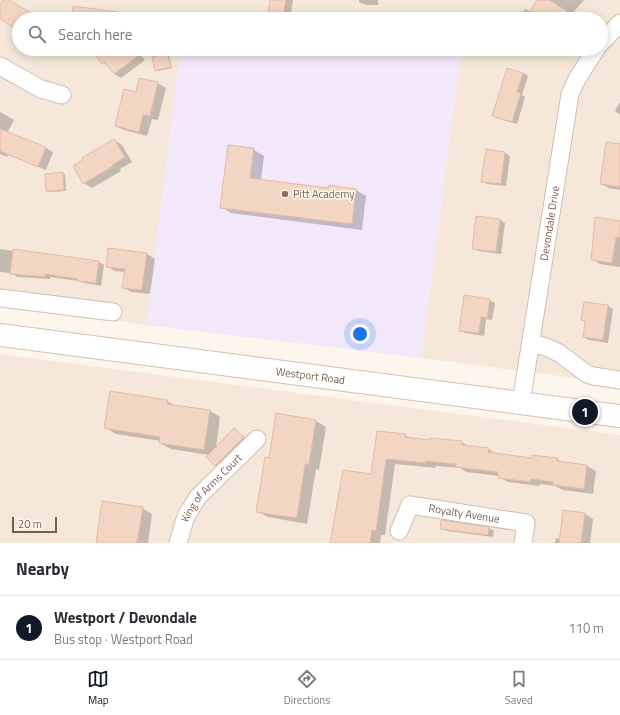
<!DOCTYPE html>
<html lang="en">
<head>
<meta charset="utf-8">
<style>
  :root { --surface:#fff; --page:#f2f2f3; --text:#2b2b33; --muted:#7c7c81; --line:#e1e1e2; --accent:#111827 }
  body { margin:0; font-family:"Titillium Web",sans-serif; background:var(--page); color:var(--text) }
  .scale { position:absolute; left:12px; bottom:10px; width:45px; box-sizing:border-box; padding-left:4px; border:2px solid #7a5c4d; border-top:0; font-size:11px; line-height:14px; white-space:nowrap; color:#7a5c4d; -webkit-text-stroke:3px #fffaf3; paint-order:stroke }
  .you { position:absolute; left:360px; top:334px; width:14px; height:14px; margin:-10px; border:3px solid #fff; border-radius:50%; background:#1a73e8; box-shadow:0 0 0 6px #1a73e833 }
  .badge { display:grid; place-items:center; width:26px; height:26px; border-radius:50%; background:var(--accent); color:#fff; font-size:13px; font-weight:700 }
  .pin { position:absolute; translate:-50% -50%; border:2px solid #fff; box-shadow:0 1px 4px #0006 }
  .list { margin:0; padding:0; list-style:none }
  h2 { display:flex; justify-content:space-between; align-items:center; height:52px; margin:0; padding:0 16px; font-size:17px }
  h2 small { font-size:13px; font-weight:400; color:var(--muted) }
  .list li { display:grid; grid-template-columns:26px 1fr auto; gap:12px; align-items:center; box-sizing:border-box; height:64px; padding:0 16px; border-top:1px solid var(--line) }
  .list b { display:block; font-size:15px; white-space:nowrap }
  .list p { margin:0; font-size:13px; white-space:nowrap; color:var(--muted) }
  .list em { font-size:13px; font-style:normal; color:var(--muted) }
  .icon { flex:none; width:22px; height:22px; fill:none; stroke:currentColor; stroke-width:2; stroke-linecap:round; stroke-linejoin:round }
  .map { position:relative; flex:none; width:620px; height:543px; overflow:hidden }
  .search { position:absolute; background:var(--surface); box-shadow:0 2px 10px #0003; left:12px; right:12px; top:12px; height:44px; display:flex; align-items:center; gap:10px; box-sizing:border-box; padding:0 14px; border-radius:22px; color:var(--muted); font-size:15px }
  .sheet { height:116px; background:var(--surface) }
  nav { display:flex; justify-content:space-around; align-items:center; box-sizing:border-box; height:56px; border-top:1px solid var(--line); background:var(--surface); font-size:11px; color:var(--muted) }
  nav a { display:grid; justify-items:center; gap:2px }
  nav .on { color:var(--accent) }
  .map>svg:first-child { display:block }
  .residential { fill:#f5e8da }
  .education { fill:#f3e8fa }
  .shadow { fill:#0003 }
  .building { fill:#f3d5c3; stroke:#e6bba3 }
  .lines { fill:none; stroke-linecap:round; stroke-linejoin:round }
  .minor-casing { stroke:#d1beb0; stroke-width:19 }
  .secondary-casing { stroke:#d6c0b0; stroke-width:24 }
  .minor { stroke:#fff; stroke-width:17 }
  .secondary { stroke:#fff; stroke-width:22 }
  .education-dot { fill:#8d6e63; stroke:#fffaf3; stroke-width:1.5 }
  .labels { text-anchor:middle; stroke-width:3; stroke-linejoin:round; paint-order:stroke }
  .education-label { font-size:11px; fill:#785e54; stroke:#fffaf3; text-anchor:start }
  .street-label { font-size:11px; fill:#7a5c4d; stroke:#fffaf3 }
</style>
</head>
<body>
<div class="map">
<svg width="620" height="543" viewBox="0 0 620 543">
  <rect width="100%" height="100%" fill="#fdf6ec"/>
  <g class="residential">
    <path d="M0 0H620V384L421 358 461 52 440 49H601V19H230L186 13 185 19H19V49H181L146 325 0 305Z"/>
    <path d="M0 354 620 435V543H0Z"/>
  </g>
  <g class="education">
    <path d="M185 13 230 19H185Z"/>
    <path d="M181 49H440L461 52 421 358 146 325Z"/>
  </g>
  <g class="shadow">
    <path d="M271 0H293L290 19 276 17 269 13Z"/>
    <path d="M359 0H378V5H366L359 2Z"/>
    <path d="M539 0H584L572 14 575 16 573 19H519L525 9 531 12Z"/>
    <path d="M73 49H136L145 60 121 78 114 74 109 66 103 63 94 52Z"/>
    <path d="M167 54 169 56 172 68 159 71 156 70Z"/>
    <path d="M523 73 528 76 522 95 525 97 517 124 499 119 494 116Z"/>
    <path d="M140 79 158 83 166 88 158 120 152 119 147 136 124 130 116 126 136 93Z"/>
    <path d="M620 102V115L615 111Z"/>
    <path d="M0 112 14 120 7 133 46 148 53 152 46 170 8 155 7 157 0 154Z"/>
    <path d="M114 140 122 145 132 162 120 169 121 171 92 188 84 183Z"/>
    <path d="M620 145V190L609 188 601 184Z"/>
    <path d="M253 149 264 156 261 180 329 189 356 190 366 196 362 230 231 213 221 207Z"/>
    <path d="M486 150 505 153 510 156 506 186 487 184 482 181Z"/>
    <path d="M63 173 65 175 66 191 50 192 47 191Z"/>
    <path d="M477 217 500 220 505 223 501 254 478 251 473 248Z"/>
    <path d="M620 222V267L600 264 592 259Z"/>
    <path d="M0 249 99 262 104 265 101 286 84 283 79 281 50 277V279L17 277 11 273 0 272Z"/>
    <path d="M147 254 155 259 150 294 131 292 123 287 125 272 115 271 107 266Z"/>
    <path d="M489 300 495 303 492 320 486 319 484 336 465 333 460 330Z"/>
    <path d="M608 306 613 309 608 343 589 340 584 337 586 322 582 320Z"/>
    <path d="M167 401 176 406 210 411 220 417 216 448 234 429 248 440 221 468 216 465 209 455 171 449 160 443 161 441 116 434 106 428Z"/>
    <path d="M316 421 326 427 319 470 316 469 307 524 268 517 257 511 270 459Z"/>
    <path d="M405 435 411 439 462 442 468 446 488 449 498 454 532 460 557 459 563 463 587 466 596 471 593 494 563 490 555 486 540 484 539 486 508 482 499 477V476L466 472 460 468 436 466 435 468 395 464 385 535H381L380 543H331L344 472 372 475Z"/>
    <path d="M142 508 152 514 148 543H97Z"/>
    <path d="M564 511 585 514 593 519 590 543H555L556 538 560 539Z"/>
    <path d="M441 528H489L494 531 493 537 447 531Z"/>
  </g>
  <g class="building">
    <path d="M3 0H9L42 19H19V31L0 19V6Z"/>
    <path d="M270 0H286L283 16 268 14Z"/>
    <path d="M537 0H549L567 11 562 19H525Z"/>
    <path d="M73 6 117 12 116 19H72Z"/>
    <path d="M91 49H133L138 56 114 74 104 62 102 64Z"/>
    <path d="M167 53 171 67 155 71 152 57Z"/>
    <path d="M507 68 523 73 517 92 521 93 512 122 492 116Z"/>
    <path d="M139 78 158 82 150 116 143 115 139 132 115 126 124 89 136 92Z"/>
    <path d="M0 129 46 147 38 167 0 151Z"/>
    <path d="M114 139 125 157 112 165 113 166 83 184 73 166 83 160 82 158Z"/>
    <path d="M606 142 620 144V187L600 184Z"/>
    <path d="M228 145 254 148 250 178 328 188 329 185 356 189 352 224 220 208Z"/>
    <path d="M486 149 505 152 501 184 481 182Z"/>
    <path d="M63 172 64 190 46 191 45 174Z"/>
    <path d="M476 216 500 219 496 252 472 249Z"/>
    <path d="M595 217 620 221V238L616 237 612 263 591 260Z"/>
    <path d="M108 248 147 253 142 290 122 288 125 269 106 267Z"/>
    <path d="M13 249 99 261 96 283 78 281V279L45 274V277L10 274Z"/>
    <path d="M464 295 490 299 487 318 481 317 479 333 459 331Z"/>
    <path d="M584 302 608 305 603 340 583 337 585 321 581 320Z"/>
    <path d="M110 391 167 400V404L210 410 204 450 159 443 160 437 104 428Z"/>
    <path d="M276 413 316 420 309 464H305L297 518 256 512 265 457 269 458Z"/>
    <path d="M234 428 244 437 215 466 206 457Z"/>
    <path d="M377 431 406 434 405 437 430 440V438L462 441V445L489 448 488 452 531 458 532 455 557 458V461L587 465 584 489 553 485V482L531 479 530 482 498 478V472L456 467V464L426 461V463L386 459 376 531 372 530 370 543H330L343 470 371 474Z"/>
    <path d="M102 501 143 507 137 543H96Z"/>
    <path d="M563 510 585 513 581 543H559Z"/>
    <path d="M441 520 489 527 488 535 440 529Z"/>
  </g>
  <g class="lines">
    <g class="minor-casing">
      <g id="minor">
        <path d="M601 43 620 23"/>
        <path d="M0 66 41 89 62 95"/>
        <path d="M0 298 113 312"/>
        <path d="M531 343 546 347 559 353 587 374 593 376 620 380"/>
        <path id="s1" d="M521 403 570 94 577 79 596 49"/>
        <path id="s2" d="M399 531 410 505 526 523 523 543"/>
        <path id="s3" d="M178 543 186 516 198 497 257 439"/>
      </g>
    </g>
    <g class="secondary-casing">
      <g id="secondary">
        <path id="s4" d="M0 335 620 416"/>
      </g>
    </g>
    <use href="#minor" class="minor"/>
    <use href="#secondary" class="secondary"/>
  </g>
  <circle class="education-dot" cx="285" cy="194" r="4"/>
  <g class="labels">
    <g class="education-label">
      <text x="293" y="198">Pitt Academy</text>
    </g>
    <g class="street-label">
      <text dy="4" stroke="none"><textPath href="#s1" startOffset="182">Devondale Drive</textPath></text>
      <text dy="4" stroke="none"><textPath href="#s4" startOffset="313">Westport Road</textPath></text>
      <text dy="4" stroke="none"><textPath href="#s3" startOffset="66">King of Arms Court</textPath></text>
      <text dy="4" stroke="none"><textPath href="#s2" startOffset="83">Royalty Avenue</textPath></text>
    </g>
  </g>
</svg>
<div class="scale">20 m</div>
<div class="you"></div>
<div class="pin badge" style="left:585px;top:412px">1</div>
<div class="search"><svg class="icon" aria-label="search" viewBox="0 0 24 24"><circle cx="10" cy="10" r="6"/><path d="M15 15l6 6"/></svg>Search here</div>
</div>
<section class="sheet">
<h2>Nearby<small></small></h2>
<ul class="list">
<li><span class="badge">1</span><div><b>Westport / Devondale</b><p>Bus stop · Westport Road</p></div><em>110 m</em></li>
</ul>
</section>
<nav>
<a class="on"><svg class="icon" aria-label="map" viewBox="0 0 24 24"><path d="M3 6l6-2 6 2 6-2v14l-6 2-6-2-6 2zM9 4v14M15 6v14"/></svg>Map</a>
<a><svg class="icon" aria-label="directions" viewBox="0 0 24 24"><path d="M12 3l9 9-9 9-9-9zM9 14v-3h6M13 9l2 2-2 2"/></svg>Directions</a>
<a><svg class="icon" aria-label="saved" viewBox="0 0 24 24"><path d="M7 4h10v16l-5-4-5 4z"/></svg>Saved</a>
</nav>
</body>
</html>
